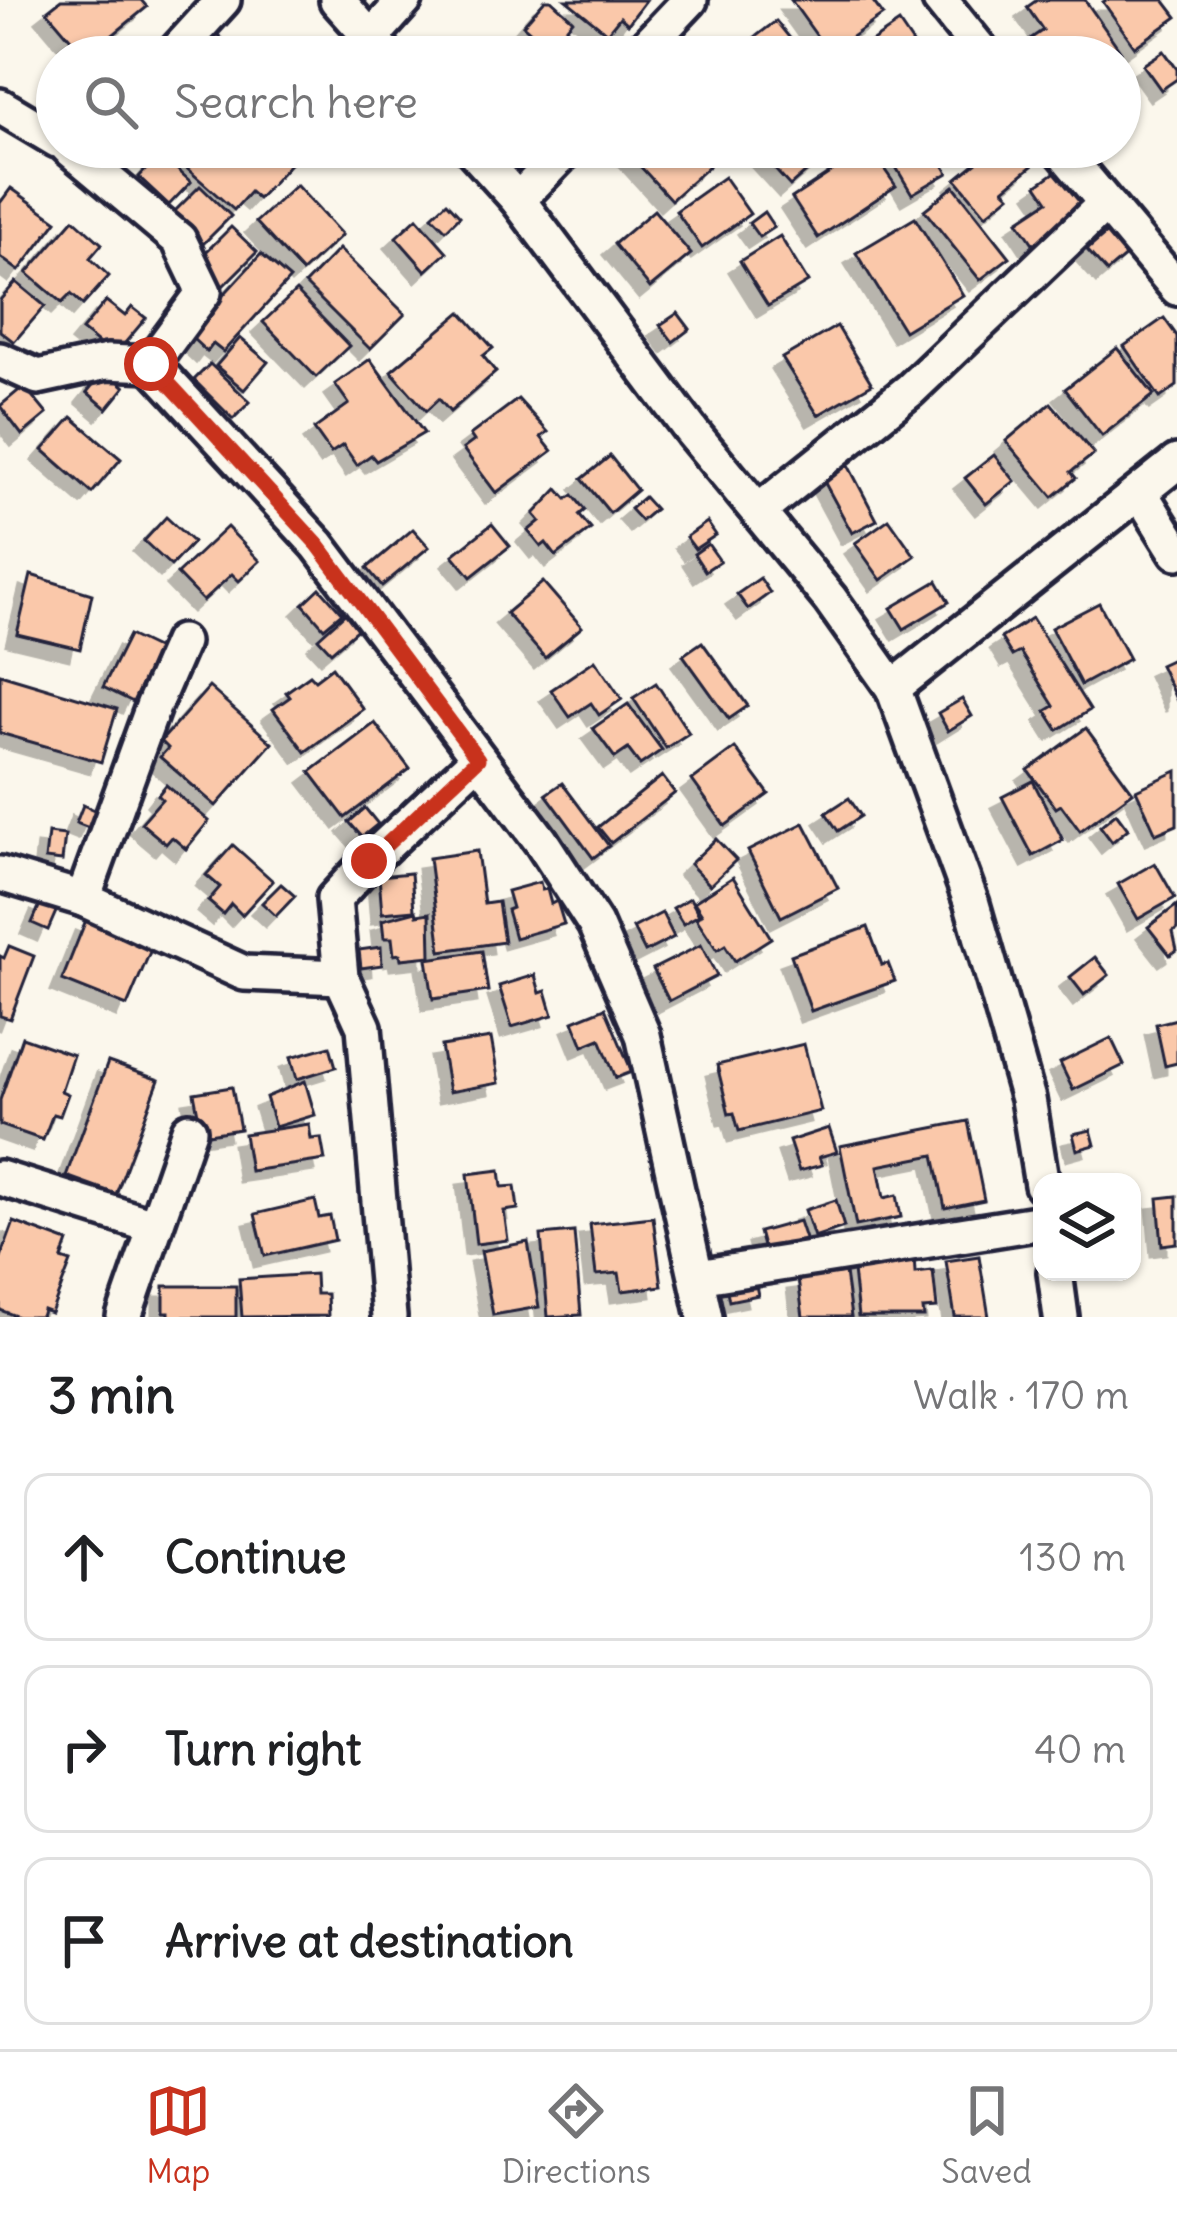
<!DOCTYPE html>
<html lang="en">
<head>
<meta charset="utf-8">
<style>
  :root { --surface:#fff; --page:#f6f6f6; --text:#202124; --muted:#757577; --line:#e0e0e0; --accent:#c8321e }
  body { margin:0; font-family:Delius,sans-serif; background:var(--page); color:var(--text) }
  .controls { position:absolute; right:36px; bottom:36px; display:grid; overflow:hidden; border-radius:24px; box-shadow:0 3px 9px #0004 }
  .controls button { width:108px; height:108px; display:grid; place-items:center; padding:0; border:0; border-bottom:3px solid var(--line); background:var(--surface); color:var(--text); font:60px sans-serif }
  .stop { position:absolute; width:36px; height:36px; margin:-27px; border:9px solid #c8321e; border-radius:50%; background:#fff }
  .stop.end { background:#c8321e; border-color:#fff; box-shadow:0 3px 12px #0008 }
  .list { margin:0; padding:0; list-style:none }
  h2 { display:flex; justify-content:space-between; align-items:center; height:156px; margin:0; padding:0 48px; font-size:51px }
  h2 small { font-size:39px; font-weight:400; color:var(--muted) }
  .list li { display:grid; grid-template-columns:78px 1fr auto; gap:36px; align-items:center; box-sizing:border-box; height:168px; margin:0 24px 24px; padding:0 24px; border:3px solid var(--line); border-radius:24px }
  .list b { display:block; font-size:45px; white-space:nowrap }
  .list em { font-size:39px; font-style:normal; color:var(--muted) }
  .icon { flex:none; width:66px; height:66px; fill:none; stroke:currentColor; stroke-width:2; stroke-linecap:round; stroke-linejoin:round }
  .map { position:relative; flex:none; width:1177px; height:1317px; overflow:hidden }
  .search { position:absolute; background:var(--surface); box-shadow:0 3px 9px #0004; left:36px; right:36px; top:36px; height:132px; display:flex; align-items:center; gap:30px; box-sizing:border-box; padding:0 42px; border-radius:66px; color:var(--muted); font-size:45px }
  .sheet { height:732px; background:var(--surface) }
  nav { display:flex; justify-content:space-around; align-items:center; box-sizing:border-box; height:168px; border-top:3px solid var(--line); background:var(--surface); font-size:33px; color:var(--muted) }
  nav a { display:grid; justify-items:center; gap:6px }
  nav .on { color:var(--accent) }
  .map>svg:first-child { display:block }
  .building { fill:#fac8aa; stroke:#22223b; stroke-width:3; filter:url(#shadow) }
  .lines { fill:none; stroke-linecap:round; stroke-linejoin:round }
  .minor-casing { stroke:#22223b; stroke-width:42 }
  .minor { stroke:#fbf7ec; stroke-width:33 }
  .route { stroke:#c8321e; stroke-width:15 }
</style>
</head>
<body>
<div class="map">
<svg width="1177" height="1317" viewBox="0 0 1177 1317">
  <defs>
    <filter id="shadow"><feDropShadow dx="-11" dy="11" stdDeviation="0" flood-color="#0004"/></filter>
  </defs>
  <rect width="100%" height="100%" fill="#fbf7ec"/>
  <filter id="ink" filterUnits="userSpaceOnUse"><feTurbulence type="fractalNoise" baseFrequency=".00833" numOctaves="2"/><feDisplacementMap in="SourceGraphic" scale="24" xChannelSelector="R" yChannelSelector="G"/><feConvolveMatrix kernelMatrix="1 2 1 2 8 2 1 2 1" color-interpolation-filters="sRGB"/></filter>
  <g filter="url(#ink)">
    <g class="building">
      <path d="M61 0H141L147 7 86 57 47 11Z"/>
      <path d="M545 0H551L573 20 549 48 523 25Z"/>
      <path d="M566 0H646L628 24 620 17 607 33Z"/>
      <path d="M791 0H872L883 15 829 53Z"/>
      <path d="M1037 0H1085L1121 52 1114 57H1043L1030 39 1043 30 1027 7Z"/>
      <path d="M1106 0H1164L1177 17 1135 47 1103 2Z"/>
      <path d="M776 21 805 57H729Z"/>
      <path d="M899 23 922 57H849Z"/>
      <path d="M212 29 241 57H185Z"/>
      <path d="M567 32 599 57H548Z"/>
      <path d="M1164 51 1177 69V79L1161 90 1143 65Z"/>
      <path d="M199 147H270L290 164 258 199 250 192 234 210 183 165Z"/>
      <path d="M635 147H691L709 166 671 200 628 153Z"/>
      <path d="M764 147H835L790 186 759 152Z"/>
      <path d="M869 147 896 186 818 238 792 198Z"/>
      <path d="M884 147H933L948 173 912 194Z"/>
      <path d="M995 147H1016L1032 166 1004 189 1010 195 986 215 956 179Z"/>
      <path d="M160 154 191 182 169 205 139 177Z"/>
      <path d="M1061 168 1088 209 1034 245 1018 221 1048 201 1037 185Z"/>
      <path d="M724 177 750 214 702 248 676 211Z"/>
      <path d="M296 185 342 235 302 272 256 222Z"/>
      <path d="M200 186 231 216 203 244 172 214Z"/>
      <path d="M954 186 1010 257 980 280 924 210Z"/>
      <path d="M11 188 57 221 19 271 0 257V203Z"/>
      <path d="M447 202 460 216 446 230 432 216Z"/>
      <path d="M654 210 691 254 650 288 614 244Z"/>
      <path d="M764 212 774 227 759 237 749 223Z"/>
      <path d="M417 218 447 252 426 271 396 237Z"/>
      <path d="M915 218 963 295 904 331 856 253Z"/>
      <path d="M74 219 102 244 90 258 109 276 83 305 71 294 62 303 27 273Z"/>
      <path d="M231 227 257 252 223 286 197 261Z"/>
      <path d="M1108 232 1128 254 1107 272 1087 250Z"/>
      <path d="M780 236 808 282 768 306 740 261Z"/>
      <path d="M339 249 405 314 370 349 305 284Z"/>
      <path d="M261 254 290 279 223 352 213 344 207 352 192 338 198 331 194 327Z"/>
      <path d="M16 282 45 306 14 342 0 331V300Z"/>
      <path d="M296 291 349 346 316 377 263 322Z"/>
      <path d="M106 301 125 316 132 307 146 318 114 356 82 330Z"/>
      <path d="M461 312 493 348 483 356 496 372 450 412 439 399 426 411 391 371Z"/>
      <path d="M678 313 690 329 673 342 660 325Z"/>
      <path d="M1164 318 1177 336V386L1160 398 1124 346Z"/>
      <path d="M837 326 872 384 818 415 782 358Z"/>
      <path d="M240 338 268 362 244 390 216 366Z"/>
      <path d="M1117 348 1154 395 1102 436 1065 389Z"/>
      <path d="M370 359 424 433 376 461 371 455 357 465 343 445 331 453 314 429 349 404 335 384Z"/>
      <path d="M210 364 250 402 233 419 194 380Z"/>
      <path d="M105 370 125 387 107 409 87 392Z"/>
      <path d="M24 386 47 414 22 435 0 406Z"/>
      <path d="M518 399 548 432 541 437 552 451 496 493 463 449 474 441 470 435Z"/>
      <path d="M1051 403 1094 454 1071 472 1076 478 1053 497 1006 441Z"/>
      <path d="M72 417 121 459 92 493 43 450Z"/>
      <path d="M994 455 1015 481 986 504 965 478Z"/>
      <path d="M610 456 637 490 610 513 582 479Z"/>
      <path d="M846 461 877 520 852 533 820 474Z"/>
      <path d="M558 489 567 499 573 495 585 510 579 515 591 529 556 556 546 543 541 547 528 531 540 521 534 514Z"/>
      <path d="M644 497 655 509 641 521 630 509Z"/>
      <path d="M166 517 193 542 171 566 144 541Z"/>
      <path d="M889 519 915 556 881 580 855 543Z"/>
      <path d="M707 522 716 535 695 549 686 537Z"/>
      <path d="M492 524 510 546 471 577 453 555Z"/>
      <path d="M227 527 260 561 239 581 232 574 203 601 177 574Z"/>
      <path d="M413 529 429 547 382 586 367 568Z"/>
      <path d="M708 544 720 561 705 571 694 554Z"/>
      <path d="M31 575 92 594 80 649 17 634Z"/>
      <path d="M760 578 770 593 748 609 737 594Z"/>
      <path d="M937 581 949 602 904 629 891 608Z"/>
      <path d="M543 582 582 627 545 658 506 613Z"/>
      <path d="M320 588 342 613 324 628 303 604Z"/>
      <path d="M1099 603 1129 659 1081 685 1051 628Z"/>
      <path d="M347 612 360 627 331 652 318 638Z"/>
      <path d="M1032 618 1090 710 1058 730 1046 711 1054 706 1020 652 1012 656 1001 638Z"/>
      <path d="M129 635 158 649 133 702 103 687Z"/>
      <path d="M702 642 748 706 729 719 683 655Z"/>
      <path d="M1177 657V701L1160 665Z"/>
      <path d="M595 660 622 699 599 715 591 703 570 717 551 690Z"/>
      <path d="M332 667 363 709 305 752 273 709 290 697 286 692 310 675 315 680Z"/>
      <path d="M0 674 117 709 101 762 0 733Z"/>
      <path d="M656 683 689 733 666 748 633 698Z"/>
      <path d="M209 687 272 743 216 806 160 757 168 748 161 741Z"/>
      <path d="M962 699 972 716 948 731 938 713Z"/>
      <path d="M628 704 662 750 640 765 628 749 615 758 593 728Z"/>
      <path d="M375 723 410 769 345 818 310 772Z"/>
      <path d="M1086 728 1133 792 1080 831 1061 805 1056 808 1028 770Z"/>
      <path d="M735 748 769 794 725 826 692 780Z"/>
      <path d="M1177 771V825L1156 834 1136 790Z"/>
      <path d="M662 776 675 793 611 843 598 827Z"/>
      <path d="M1033 781 1063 840 1033 856 1002 797Z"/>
      <path d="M562 783 609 846 593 858 546 794Z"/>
      <path d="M166 785 209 821 186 849 172 837 166 844 141 823 162 799 158 795Z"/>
      <path d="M849 798 861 816 838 831 826 813Z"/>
      <path d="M83 805 97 811 89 828 76 823Z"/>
      <path d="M365 808 378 824 362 837 349 822Z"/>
      <path d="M1116 813 1128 829 1112 842 1100 826Z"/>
      <path d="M804 823 838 888 781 917 748 851Z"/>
      <path d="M48 833 65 835 62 861 45 859Z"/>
      <path d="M716 839 736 860 710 885 690 864Z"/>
      <path d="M233 845 273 881 242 915 231 904 223 914 208 901 220 887 206 875Z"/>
      <path d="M477 851 484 904 498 902 504 942 441 951 429 858Z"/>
      <path d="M1155 863 1175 898 1138 919 1118 884Z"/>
      <path d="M411 873 414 910 382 913 379 876Z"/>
      <path d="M733 877 771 938 735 961 725 945 717 950 696 918 702 914 694 902Z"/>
      <path d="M540 882 542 890 547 889 551 904 557 901 564 924 515 938 507 910 512 908 507 891Z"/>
      <path d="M281 884 295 896 276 916 262 903Z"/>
      <path d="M690 898 699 915 683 924 673 908Z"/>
      <path d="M42 900 58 907 48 930 32 923Z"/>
      <path d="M1177 905V929L1173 932 1177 950 1170 955 1148 927Z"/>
      <path d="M416 911 417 915 430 913 431 956 401 959 400 954 394 955 392 938H384L382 920Z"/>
      <path d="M662 913 674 937 645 952 633 928Z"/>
      <path d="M86 920 152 947 127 1006 62 980Z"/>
      <path d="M868 927 882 965 888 963 895 981 811 1011 791 955Z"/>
      <path d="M701 945 717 976 669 1001 653 969Z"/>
      <path d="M9 946 34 956 10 1019 0 1016V956L4 958Z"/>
      <path d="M381 947 382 965 361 968 359 950Z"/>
      <path d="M482 951 488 991 433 999 427 959Z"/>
      <path d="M1095 957 1109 975 1084 995 1070 977Z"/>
      <path d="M535 975 540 993 546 991 553 1015 512 1027 499 986Z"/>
      <path d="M605 1008 632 1072 616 1078 600 1039 583 1046 573 1021Z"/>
      <path d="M1177 1019V1063L1165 1066 1156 1024Z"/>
      <path d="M22 1037 73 1055 61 1091 68 1094 60 1116 53 1114 43 1140 0 1125V1100Z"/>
      <path d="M491 1038 499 1083 449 1092 441 1046Z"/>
      <path d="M1111 1038 1124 1065 1073 1090 1060 1063Z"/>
      <path d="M804 1044 821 1111 739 1131 734 1113 729 1114 717 1065Z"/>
      <path d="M330 1046 336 1067 297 1079 291 1057Z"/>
      <path d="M108 1062 159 1080 116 1194 66 1176Z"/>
      <path d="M305 1081 315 1115 275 1127 266 1097Z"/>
      <path d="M232 1087 240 1129 202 1135 194 1093Z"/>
      <path d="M968 1121 984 1200 945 1208 934 1155 878 1166 884 1198 897 1195 901 1217 856 1226 840 1146Z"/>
      <path d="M309 1124 311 1139 321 1138 325 1160 250 1171 244 1134Z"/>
      <path d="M829 1128 837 1152 819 1157 822 1165 799 1171 789 1141Z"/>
      <path d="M1091 1130 1095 1145 1077 1150 1073 1134Z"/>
      <path d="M500 1170 502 1187 515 1186 518 1209 504 1211 508 1240 476 1244 468 1174Z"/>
      <path d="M1177 1196V1243L1162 1245 1158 1198Z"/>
      <path d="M315 1200 319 1218 330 1216 335 1240 265 1256 255 1214Z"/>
      <path d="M836 1200 844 1227 814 1237 805 1210Z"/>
      <path d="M653 1217 662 1286 622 1291 619 1273 596 1275 590 1224Z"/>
      <path d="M799 1221 806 1242 765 1254 759 1232Z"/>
      <path d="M14 1222 68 1242 62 1259 71 1262 51 1313 43 1310 41 1317H18L0 1310V1260Z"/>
      <path d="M574 1232 581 1315 548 1317 541 1235Z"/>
      <path d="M528 1242 539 1307 493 1315 481 1251Z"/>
      <path d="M914 1255 915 1273 933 1271 937 1308 923 1309 924 1317H858L852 1261Z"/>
      <path d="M979 1256 989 1317H955L946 1261Z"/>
      <path d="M845 1273 851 1317H803L798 1279Z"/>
      <path d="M315 1274 316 1294H327L328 1316 242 1317 239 1279Z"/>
      <path d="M754 1276 758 1295 729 1301 725 1281Z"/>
      <path d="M164 1286H236V1317H169V1312H164Z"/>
    </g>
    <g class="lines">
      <g class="minor-casing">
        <g id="minor">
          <path d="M337 0 388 57"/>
          <path d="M940 0 986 57"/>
          <path d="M371 38 405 0"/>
          <path d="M171 57 223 0"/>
          <path d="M636 57 690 0"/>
          <path d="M0 106 57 140"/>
          <path d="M470 147 518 200 692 432 830 599 893 688 972 904 1028 1099 1042 1185"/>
          <path d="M1059 147 1177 288"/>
          <path d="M518 200 569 147"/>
          <path d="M0 360 38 377 107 362 151 364 204 292 179 240 68 147"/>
          <path d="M151 364 318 545 541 841 595 924 643 1035 705 1317"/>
          <path d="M1141 494 1177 552"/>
          <path d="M759 511 910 390 1105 204"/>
          <path d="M893 688 1177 462"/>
          <path d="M0 874 83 899 244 973 341 977"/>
          <path d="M83 899 154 704 181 642"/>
          <path d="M0 1178 153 1226"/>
          <path d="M1055 1272 1061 1317"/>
          <path d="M698 1277 1042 1222"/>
          <path d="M124 1317 189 1130"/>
          <path d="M389 1317 364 1027 341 977 334 899 369 861 478 759"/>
        </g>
      </g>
      <use href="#minor" class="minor"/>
    </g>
  </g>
  <g class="lines" filter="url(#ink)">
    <path class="route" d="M151 364 318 545 478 759 369 861"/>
  </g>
</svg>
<div class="controls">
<button><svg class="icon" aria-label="layers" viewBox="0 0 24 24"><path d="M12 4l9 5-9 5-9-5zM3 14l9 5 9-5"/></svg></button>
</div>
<div class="stop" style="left:151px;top:364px"></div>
<div class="stop end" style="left:369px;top:861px"></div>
<div class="search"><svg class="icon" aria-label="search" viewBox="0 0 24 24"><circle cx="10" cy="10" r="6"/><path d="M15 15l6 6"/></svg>Search here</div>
</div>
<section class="sheet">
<h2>3 min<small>Walk · 170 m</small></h2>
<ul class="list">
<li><svg class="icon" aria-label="ahead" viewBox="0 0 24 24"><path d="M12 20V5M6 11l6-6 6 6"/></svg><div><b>Continue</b></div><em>130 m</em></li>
<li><svg class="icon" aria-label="right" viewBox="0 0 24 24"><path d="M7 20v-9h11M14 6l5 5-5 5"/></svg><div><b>Turn right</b></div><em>40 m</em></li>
<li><svg class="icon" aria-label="arrive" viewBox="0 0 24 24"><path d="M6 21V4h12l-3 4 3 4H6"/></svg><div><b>Arrive at destination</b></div></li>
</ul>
</section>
<nav>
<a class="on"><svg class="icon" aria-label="map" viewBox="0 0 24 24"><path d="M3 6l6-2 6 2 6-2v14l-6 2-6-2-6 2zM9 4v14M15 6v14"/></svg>Map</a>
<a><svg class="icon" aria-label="directions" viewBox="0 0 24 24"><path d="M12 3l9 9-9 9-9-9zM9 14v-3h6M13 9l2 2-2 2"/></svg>Directions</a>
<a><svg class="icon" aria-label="saved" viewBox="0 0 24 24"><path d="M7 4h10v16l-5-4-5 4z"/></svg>Saved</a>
</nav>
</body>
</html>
